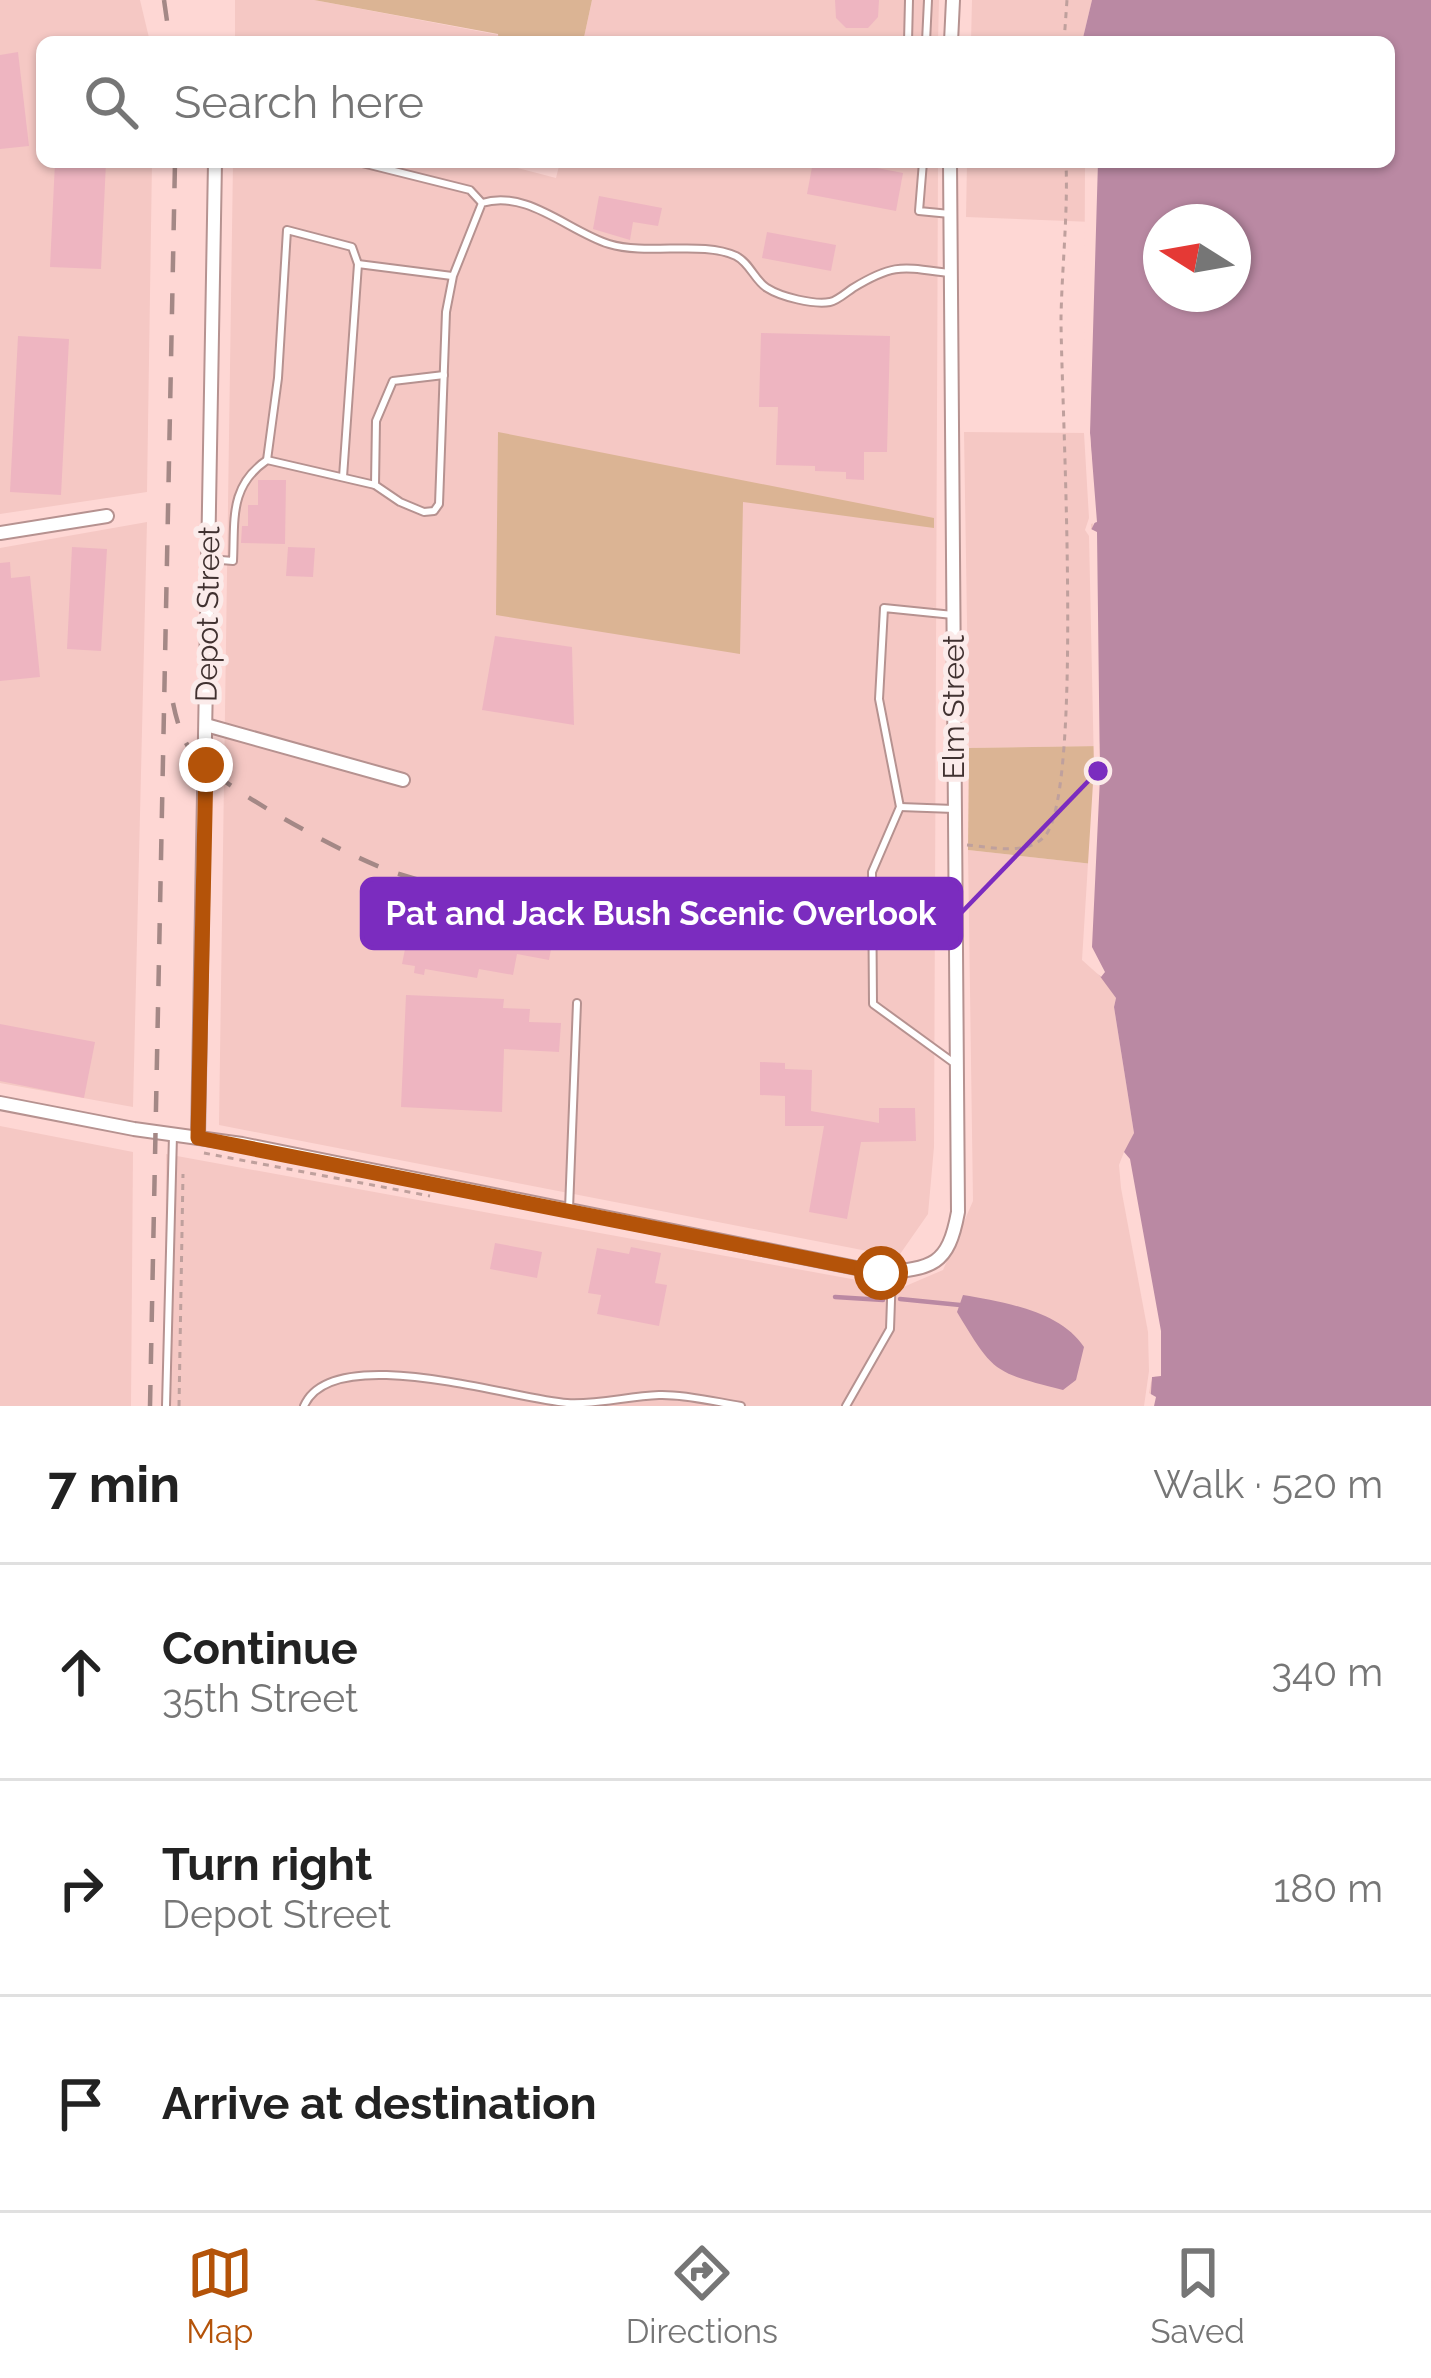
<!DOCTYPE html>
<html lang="en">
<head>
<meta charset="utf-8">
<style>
  :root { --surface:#fff; --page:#f6f6f6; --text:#222; --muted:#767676; --line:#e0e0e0; --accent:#b45309 }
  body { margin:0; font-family:Raleway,sans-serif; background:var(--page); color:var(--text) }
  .compass { position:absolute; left:1143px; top:204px; width:108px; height:108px; border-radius:50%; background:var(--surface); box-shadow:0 3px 9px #0004; rotate:281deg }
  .stop { position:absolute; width:36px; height:36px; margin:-27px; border:9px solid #b45309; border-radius:50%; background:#fff }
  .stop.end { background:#b45309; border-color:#fff; box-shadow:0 3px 12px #0008 }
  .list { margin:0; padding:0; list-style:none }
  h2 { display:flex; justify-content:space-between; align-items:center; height:156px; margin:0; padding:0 48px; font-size:51px }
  h2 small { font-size:39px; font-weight:400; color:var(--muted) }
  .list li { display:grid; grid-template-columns:78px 1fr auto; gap:36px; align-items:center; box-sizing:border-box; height:216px; padding:0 48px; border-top:3px solid var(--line) }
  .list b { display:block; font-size:45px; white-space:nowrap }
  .list p { margin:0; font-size:39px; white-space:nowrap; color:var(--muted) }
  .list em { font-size:39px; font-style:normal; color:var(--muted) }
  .icon { flex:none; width:66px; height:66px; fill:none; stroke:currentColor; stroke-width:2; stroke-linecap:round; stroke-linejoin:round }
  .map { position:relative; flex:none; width:1431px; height:1406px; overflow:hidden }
  .search { position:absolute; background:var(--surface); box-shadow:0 3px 9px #0004; left:36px; right:36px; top:36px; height:132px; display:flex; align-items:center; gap:30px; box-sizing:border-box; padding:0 42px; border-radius:18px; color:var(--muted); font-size:45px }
  .sheet { height:804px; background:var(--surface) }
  nav { display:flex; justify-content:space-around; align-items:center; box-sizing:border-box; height:168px; border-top:3px solid var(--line); background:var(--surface); font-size:33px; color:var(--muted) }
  nav a { display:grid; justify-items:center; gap:6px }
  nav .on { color:var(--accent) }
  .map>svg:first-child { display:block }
  .built { fill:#f5c8c4 }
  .green { fill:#dbb494 }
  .water { fill:#ba89a3; fill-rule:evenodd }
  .pier { fill:#fed7d4 }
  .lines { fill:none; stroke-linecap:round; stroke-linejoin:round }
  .stream { stroke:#ba89a3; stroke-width:4.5 }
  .building { fill:#eeb5c1 }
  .lane-casing { stroke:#b69290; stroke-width:10 }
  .street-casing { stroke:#b69290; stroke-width:16 }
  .path { stroke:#bfa09d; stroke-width:3; stroke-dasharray:6 6; stroke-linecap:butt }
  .lane { stroke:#fff; stroke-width:6 }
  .street { stroke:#fff; stroke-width:12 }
  .rail { stroke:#a48886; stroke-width:4.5; stroke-dasharray:21 21; stroke-linecap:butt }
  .route { stroke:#b45309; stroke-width:15 }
  .labels { text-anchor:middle; stroke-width:10; stroke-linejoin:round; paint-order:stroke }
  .street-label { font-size:30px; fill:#403130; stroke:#fbebea }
  .leader { fill:none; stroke:#7b2cbf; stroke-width:4.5 }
  .callout-dot { fill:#7b2cbf; stroke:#fbebea; stroke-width:4.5 }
  .callout { fill:#7b2cbf; stroke:#7b2cbf; stroke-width:4.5 }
  .callout-label { font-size:33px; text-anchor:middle; font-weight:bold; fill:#fff }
</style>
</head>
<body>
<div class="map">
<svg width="1431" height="1406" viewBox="0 0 1431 1406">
  <rect width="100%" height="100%" fill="#fed7d4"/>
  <g class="built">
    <path d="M0 0H140L150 42H42V162H152L147 492 0 514Z"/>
    <path d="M235 0H314L499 35V42H235Z"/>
    <path d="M592 0H939L938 42H583Z"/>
    <path d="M972 0H1092L1082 42H971Z"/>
    <path d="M233 162H495L556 178 560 162H938L934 1147 928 1214 898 1257 219 1125Z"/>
    <path d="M967 162H1091L1093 222 966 217Z"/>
    <path d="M964 432 1090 433 1100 746 969 748Z"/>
    <path d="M147 522 133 1107 0 1083V548Z"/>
    <path d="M968 850 1093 864 1098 971 1116 998 1114 1007 1134 1133 1127 1149 1155 1376 1150 1406H165L166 1154 901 1288 943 1270 973 1201Z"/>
    <path d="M0 1126 133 1152 131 1406H0Z"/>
  </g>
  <g class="green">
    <path d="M314 0H592L583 42H499L498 34Z"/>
    <path d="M498 432 934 518V528L743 502 740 654 496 615Z"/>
    <path d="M1100 746 1093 864 968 850 969 748Z"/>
  </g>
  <g class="water">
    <path d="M1092 0H1431V1406H1150L1152 1377 1155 1376 1127 1187 1124 1152 1134 1133 1114 1007 1116 998 1088 960 1100 767 1091 530 1095 522 1090 433 1091 162H1389V42H1082ZM1161 222H1233V294H1161Z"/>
    <path d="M963 1295C1004 1302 1060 1311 1084 1347L1076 1380 1063 1390C994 1372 994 1374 957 1312Z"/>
  </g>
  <g class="pier">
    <path d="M1085 162H1098L1090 433 1097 522 1091 524V529L1097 532 1100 777 1092 947 1105 972 1101 977 1082 960 1094 767 1089 536 1085 530 1089 518 1084 433Z"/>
    <path d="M1124 1152 1130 1159 1161 1331V1376L1152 1377 1149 1393 1156 1397 1154 1406H1144L1149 1371 1148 1332 1121 1188 1119 1165Z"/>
  </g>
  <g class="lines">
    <g class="stream">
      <path d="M835 1297 883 1300"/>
      <path d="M900 1299 960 1305"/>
    </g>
  </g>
  <g class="building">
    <path d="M835 0H879L878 17 868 28H846L836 18Z"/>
    <path d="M18 52 29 146 0 149V55Z"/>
    <path d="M55 162H106L101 269 50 267Z"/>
    <path d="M813 162H846L903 173 896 211 807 194Z"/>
    <path d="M599 196 662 208 658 226 633 222 630 240 593 229Z"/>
    <path d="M767 232 836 245 831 271 762 258Z"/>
    <path d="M761 333 890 336 887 452H864V480L846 479V472L815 471V466L776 465 778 407H759Z"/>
    <path d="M18 336 69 339 61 495 10 492Z"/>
    <path d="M258 480H286L285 544 241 543 242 526H248V505H258Z"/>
    <path d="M72 547 107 549 101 651 67 649Z"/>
    <path d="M288 547 315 548 313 577 286 576Z"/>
    <path d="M10 562 11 578 30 576 40 677 0 681V563Z"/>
    <path d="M495 636 572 647 574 725 482 710Z"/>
    <path d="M408 884 558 912 549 960 517 954 513 975 479 969 477 978 425 969 424 975 414 973 415 966 402 964 405 949 396 947Z"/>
    <path d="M406 995 504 999 503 1008 530 1009 529 1022 561 1023 559 1052 504 1049 502 1112 401 1107Z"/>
    <path d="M0 1024 95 1042 84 1098 0 1081Z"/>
    <path d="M760 1062 785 1063V1069L812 1070 811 1111 879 1123V1108H915L916 1141 861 1142 847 1219 809 1212 824 1126H785V1096L760 1095Z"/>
    <path d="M495 1243 542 1252 537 1278 490 1269Z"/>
    <path d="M631 1247 661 1253 655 1283 667 1285 659 1326 597 1314 601 1295 588 1293 597 1248 629 1254Z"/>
  </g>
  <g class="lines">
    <g class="lane-casing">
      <g id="lane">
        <path d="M908 42 909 0"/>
        <path d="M926 42 928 0"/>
        <path d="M358 162 470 190 482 203"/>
        <path d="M923 162 919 211 950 214"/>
        <path d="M267 460 278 378 287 230 352 247 358 264"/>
        <path d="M343 477 358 264 452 276"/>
        <path d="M375 485 376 421 393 381 444 375"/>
        <path d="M209 559 233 561C235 519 229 486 267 460L375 485 400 502 424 512 434 511 439 504 446 312 453 276 482 203C527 189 568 231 609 244 648 256 702 240 736 256 750 263 755 281 767 288 781 297 814 305 830 302 837 301 847 292 853 288 894 263 902 267 948 273"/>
        <path d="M953 615 884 608 879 699 900 807 872 872 873 1004 954 1063"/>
        <path d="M900 807 954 809"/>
        <path d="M569 1209 577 1003"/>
        <path d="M166 1406 173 1135"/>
        <path d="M304 1406C332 1340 512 1399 567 1403 598 1405 628 1396 659 1395 684 1394 716 1402 741 1406"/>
        <path d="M846 1406 890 1329 892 1272"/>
      </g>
    </g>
    <g class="street-casing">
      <g id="street">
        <path d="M951 42 953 0"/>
        <path d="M0 533 107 516"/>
        <path d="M206 725 403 780"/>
        <path d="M0 1103 134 1129 242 1144 881 1273C933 1268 948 1266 958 1212L950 162"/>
        <path d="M198 1138 215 162"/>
      </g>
    </g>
    <g class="path">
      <path d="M1064 42 1067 0"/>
      <path d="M967 845C991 847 1027 856 1045 836 1084 790 1061 401 1061 318 1062 266 1068 214 1066 162"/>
      <path d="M204 1153 430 1196"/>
      <path d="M179 1406 183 1174"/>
    </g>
    <use href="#lane" class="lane"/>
    <use href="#street" class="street"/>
    <g class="rail">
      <path d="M164 0 170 42"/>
      <path d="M173 703C177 723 184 746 199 761 235 795 351 859 399 874 437 886 477 893 516 902"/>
      <path d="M150 1406 175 162"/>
    </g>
  </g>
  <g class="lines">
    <path class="route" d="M206 765 198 1138 881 1273"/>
  </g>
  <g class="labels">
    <g class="street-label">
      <text transform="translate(208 614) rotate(-89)" y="10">Depot Street</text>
      <text transform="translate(954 707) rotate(-90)" y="10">Elm Street</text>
    </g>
  </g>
  <path class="leader" d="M1098 771L961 913"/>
  <circle class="callout-dot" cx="1098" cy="771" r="12"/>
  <rect class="callout" x="362" y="879" width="599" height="69" rx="12"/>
  <g class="callout-label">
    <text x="661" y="925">Pat and Jack Bush Scenic Overlook</text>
  </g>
</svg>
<svg class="compass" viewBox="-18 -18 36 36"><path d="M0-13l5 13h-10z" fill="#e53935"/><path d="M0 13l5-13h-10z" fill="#767676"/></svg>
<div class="stop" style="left:881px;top:1273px"></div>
<div class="stop end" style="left:206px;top:765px"></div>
<div class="search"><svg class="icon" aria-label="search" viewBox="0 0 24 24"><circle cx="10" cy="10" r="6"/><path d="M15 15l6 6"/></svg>Search here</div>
</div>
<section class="sheet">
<h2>7 min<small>Walk · 520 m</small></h2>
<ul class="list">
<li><svg class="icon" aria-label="ahead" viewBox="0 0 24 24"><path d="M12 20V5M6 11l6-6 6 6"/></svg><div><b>Continue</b><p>35th Street</p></div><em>340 m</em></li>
<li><svg class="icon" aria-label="right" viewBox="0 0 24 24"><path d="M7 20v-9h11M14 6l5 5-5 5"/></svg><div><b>Turn right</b><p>Depot Street</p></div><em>180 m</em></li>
<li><svg class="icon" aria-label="arrive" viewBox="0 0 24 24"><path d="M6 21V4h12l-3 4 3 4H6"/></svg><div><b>Arrive at destination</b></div></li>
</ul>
</section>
<nav>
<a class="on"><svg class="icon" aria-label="map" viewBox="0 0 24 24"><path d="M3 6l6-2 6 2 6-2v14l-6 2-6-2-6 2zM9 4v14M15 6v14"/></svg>Map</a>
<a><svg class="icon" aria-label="directions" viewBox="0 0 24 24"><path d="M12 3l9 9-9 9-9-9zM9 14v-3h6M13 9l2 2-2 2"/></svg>Directions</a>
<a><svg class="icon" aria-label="saved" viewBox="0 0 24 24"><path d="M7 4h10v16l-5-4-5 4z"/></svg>Saved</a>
</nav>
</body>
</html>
